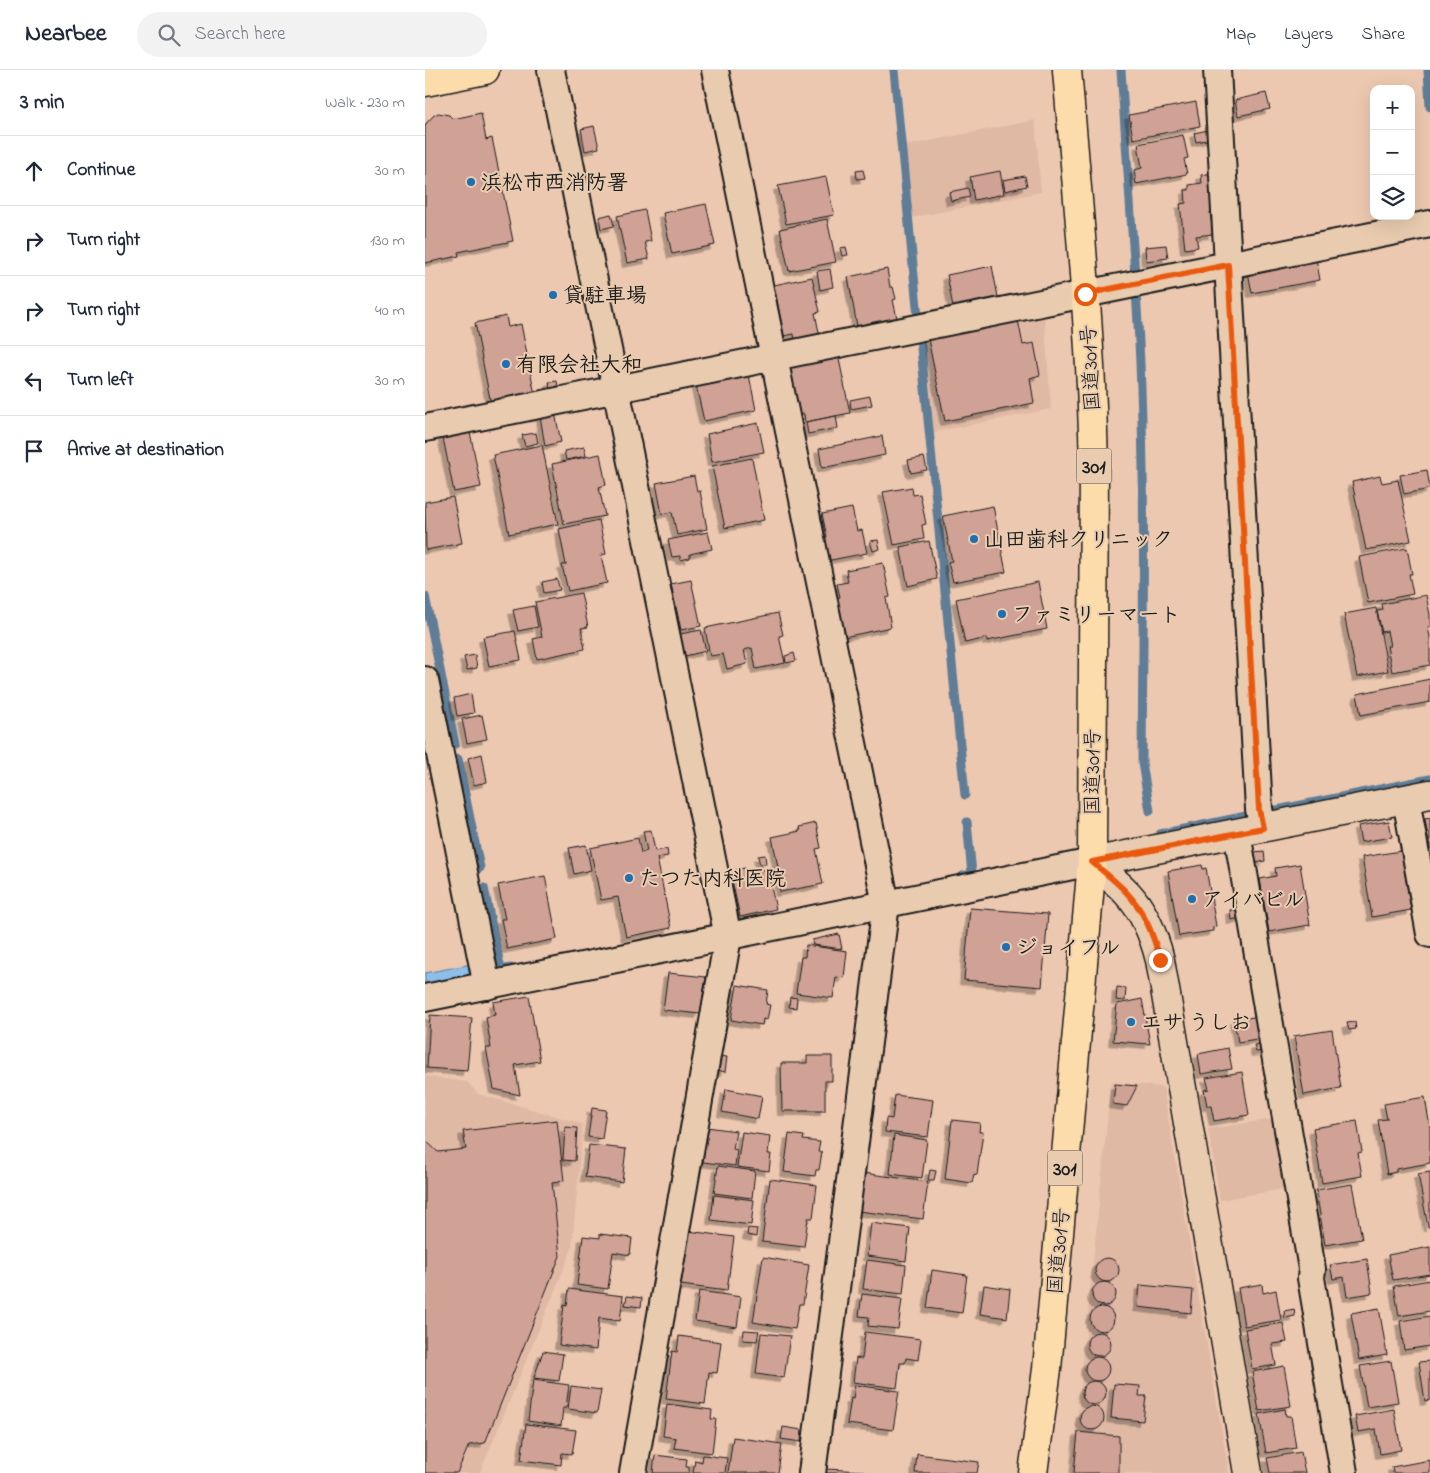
<!DOCTYPE html>
<html lang="en">
<head>
<meta charset="utf-8">
<style>
  :root { --surface:#fff; --page:#f2f2f3; --text:#1f2937; --muted:#747a83; --line:#e0e1e3 }
  body { margin:0; font-family:"Indie Flower","Klee One",sans-serif; background:var(--page); color:var(--text) }
  .controls { position:absolute; right:15px; top:15px; display:grid; overflow:hidden; border-radius:10px; box-shadow:0 5px 20px #0002 }
  .controls button { width:45px; height:45px; display:grid; place-items:center; padding:0; border:0; border-bottom:1px solid var(--line); background:var(--surface); color:var(--text); font:25px sans-serif }
  .stop { position:absolute; width:15px; height:15px; margin:-11px; border:4px solid #ea580c; border-radius:50%; background:#fff }
  .stop.end { background:#ea580c; border-color:#fff; box-shadow:0 1px 5px #0008 }
  .list { margin:0; padding:0; list-style:none }
  h2 { display:flex; justify-content:space-between; align-items:center; height:65px; margin:0; padding:0 20px; font-size:21px }
  h2 small { font-size:16px; font-weight:400; color:var(--muted) }
  .list li { display:grid; grid-template-columns:32px 1fr auto; gap:15px; align-items:center; box-sizing:border-box; height:70px; padding:0 20px; border-top:1px solid var(--line) }
  .list b { display:block; font-size:19px; white-space:nowrap }
  .list em { font-size:16px; font-style:normal; color:var(--muted) }
  .icon { flex:none; width:28px; height:28px; fill:none; stroke:currentColor; stroke-width:2; stroke-linecap:round; stroke-linejoin:round }
  .map { position:relative; flex:none; width:1005px; height:1403px; overflow:hidden }
  header { display:flex; align-items:center; gap:30px; box-sizing:border-box; height:70px; padding:0 25px; background:var(--surface); border-bottom:1px solid var(--line) }
  header strong { font-size:24px }
  nav { display:flex; gap:28px; margin-inline-start:auto; font-size:18px }
  .search { width:350px; height:45px; background:var(--page); display:flex; align-items:center; gap:12px; box-sizing:border-box; padding:0 18px; border-radius:28px; color:var(--muted); font-size:19px }
  main { display:flex }
  aside { flex:1; background:var(--surface) }
  .map>svg:first-child { display:block }
  .built { fill:#e0b9a5 }
  .water { fill:#8cbee8; stroke:#5f7d96 }
  .lines { fill:none; stroke-linecap:round; stroke-linejoin:round }
  .stream { stroke:#5f7d96; stroke-width:9 }
  .building { fill:#d0a195; stroke:#1c1c1c; filter:url(#shadow) }
  .minor-casing { stroke:#1c1c1c; stroke-width:30 }
  .tertiary-casing { stroke:#1c1c1c; stroke-width:31 }
  .primary-casing { stroke:#1c1c1c; stroke-width:31 }
  .trunk-casing { stroke:#1c1c1c; stroke-width:31 }
  .minor { stroke:#e9ccb0; stroke-width:26 }
  .tertiary { stroke:#e9ccb0; stroke-width:28 }
  .primary { stroke:#fddcac; stroke-width:28 }
  .trunk { stroke:#fddcac; stroke-width:28 }
  .route { stroke:#ea580c; stroke-width:6 }
  .poi-dot { fill:#1f6fb2; stroke:#e9ccb0; stroke-width:2 }
  .labels { text-anchor:middle; stroke-width:4; stroke-linejoin:round; paint-order:stroke }
  .shield { fill:#e9ccb0; stroke:#5a5148; stroke-width:1 }
  .shield-label { font-size:20px; font-weight:bold; fill:#1c1c1c }
  .poi-label { font-size:21px; font-weight:bold; fill:#1c1c1c; stroke:#e9ccb0; text-anchor:start }
  .street-label { font-size:21px; fill:#1c1c1c; stroke:#e9ccb0 }
</style>
</head>
<body>
<header>
<strong>Nearbee</strong>
<div class="search"><svg class="icon" aria-label="search" viewBox="0 0 24 24"><circle cx="10" cy="10" r="6"/><path d="M15 15l6 6"/></svg>Search here</div>
<nav><a>Map</a><a>Layers</a><a>Share</a></nav>
</header>
<main>
<aside>
<h2>3 min<small>Walk · 230 m</small></h2>
<ul class="list">
<li><svg class="icon" aria-label="ahead" viewBox="0 0 24 24"><path d="M12 20V5M6 11l6-6 6 6"/></svg><div><b>Continue</b></div><em>30 m</em></li>
<li><svg class="icon" aria-label="right" viewBox="0 0 24 24"><path d="M7 20v-9h11M14 6l5 5-5 5"/></svg><div><b>Turn right</b></div><em>130 m</em></li>
<li><svg class="icon" aria-label="right" viewBox="0 0 24 24"><path d="M7 20v-9h11M14 6l5 5-5 5"/></svg><div><b>Turn right</b></div><em>40 m</em></li>
<li><svg class="icon" aria-label="left" viewBox="0 0 24 24"><path d="M17 20v-9H6M10 6l-5 5 5 5"/></svg><div><b>Turn left</b></div><em>30 m</em></li>
<li><svg class="icon" aria-label="arrive" viewBox="0 0 24 24"><path d="M6 21V4h12l-3 4 3 4H6"/></svg><div><b>Arrive at destination</b></div></li>
</ul>
</aside>
<div class="map">
<svg width="1005" height="1403" viewBox="0 0 1005 1403">
  <defs>
    <filter id="shadow"><feDropShadow dx="-4.5" dy="4.5" stdDeviation="0" flood-color="#0004"/></filter>
  </defs>
  <rect width="100%" height="100%" fill="#edc8b0"/>
  <filter id="ink" filterUnits="userSpaceOnUse"><feTurbulence type="fractalNoise" baseFrequency=".02" numOctaves="2"/><feDisplacementMap in="SourceGraphic" scale="10" xChannelSelector="R" yChannelSelector="G"/><feConvolveMatrix kernelMatrix="1 2 1 2 8 2 1 2 1" color-interpolation-filters="sRGB"/></filter>
  <g filter="url(#ink)">
    <g class="built">
      <path d="M610 50 616 122 486 148 479 76Z"/>
      <path d="M619 241 626 339 509 362 500 265Z"/>
      <path d="M0 1006 42 1012 53 1024 158 1054 147 1179 55 1403H0Z"/>
      <path d="M686 1012 738 1017 804 1403H647Z"/>
      <path d="M853 1048 865 1118 795 1130 783 1059Z"/>
    </g>
    <path class="water" d="M47 894 50 906 0 916V903Z"/>
    <g class="lines">
      <g class="stream">
        <path d="M469 0 493 247"/>
        <path d="M696 0 710 205"/>
        <path d="M1003 0 1005 37"/>
        <path d="M711 222C722 379 718 536 717 693L725 741"/>
        <path d="M495 268 540 725"/>
        <path d="M0 526 30 674"/>
        <path d="M33 689 55 798"/>
        <path d="M842 742 1005 709"/>
        <path d="M735 764 826 745"/>
        <path d="M538 806 547 804 542 752"/>
        <path d="M59 818 76 900 86 898"/>
      </g>
    </g>
    <g class="building">
      <path d="M841 23 845 39 813 46 810 30Z"/>
      <path d="M771 32 775 56 708 69 704 45Z"/>
      <path d="M13 43 24 45 28 49 56 43 61 70 67 68 88 171 33 182 34 186 0 193V55L8 46Z"/>
      <path d="M169 56 174 78 160 81 156 59Z"/>
      <path d="M783 60 786 69 771 72 769 63Z"/>
      <path d="M758 65 763 88 759 89 762 104 711 114 709 100 717 98 713 74Z"/>
      <path d="M438 100 440 108 432 109 431 101Z"/>
      <path d="M575 101 579 124 549 130 545 107Z"/>
      <path d="M788 103 793 141 785 142 788 164 771 166 773 177 760 179 755 134 761 133 760 120H764V115L777 113 776 105Z"/>
      <path d="M600 106 602 116 580 121 578 110Z"/>
      <path d="M401 107 409 145 361 154 353 116Z"/>
      <path d="M543 118 545 127 526 131 524 122Z"/>
      <path d="M281 134 290 175 247 184 238 143Z"/>
      <path d="M220 140 226 171 220 172 224 189 202 193 192 146Z"/>
      <path d="M186 144 189 156 176 159 174 147Z"/>
      <path d="M402 149 411 192 364 201 355 159Z"/>
      <path d="M741 175 743 188 721 191 720 177Z"/>
      <path d="M421 177 423 185 417 186 415 178Z"/>
      <path d="M891 188 895 210 827 223 823 202Z"/>
      <path d="M567 196 574 232 528 237 522 205Z"/>
      <path d="M405 199 408 217 395 220 392 201Z"/>
      <path d="M462 199 465 217H468L471 229 468 230 472 248 432 256 423 207Z"/>
      <path d="M387 207 395 242 390 243 395 267 370 272 369 264 359 266 349 215Z"/>
      <path d="M81 246 83 257 96 254 110 325 66 334 50 253Z"/>
      <path d="M593 250 598 275 609 273 615 305 605 308 609 333 520 351 503 269Z"/>
      <path d="M413 284 425 343 380 352 379 344 373 345 363 294Z"/>
      <path d="M323 300 331 340 279 351 270 311Z"/>
      <path d="M132 311 133 317 125 319 124 312Z"/>
      <path d="M445 326 447 335 426 339 425 330Z"/>
      <path d="M130 343 136 372 120 376 115 346Z"/>
      <path d="M411 346 413 358 383 364 381 352Z"/>
      <path d="M333 353 339 382 287 392 282 364Z"/>
      <path d="M44 357 56 417 29 422 17 363Z"/>
      <path d="M111 363 113 373 100 376 97 365Z"/>
      <path d="M457 366 460 385 397 398 394 379Z"/>
      <path d="M117 375 133 454 84 464 68 385Z"/>
      <path d="M159 377 161 386 141 390 139 381Z"/>
      <path d="M175 384 181 415 174 417 180 446 139 454 127 394Z"/>
      <path d="M499 387 502 400 486 403 483 390Z"/>
      <path d="M327 388 339 450 300 458 287 396Z"/>
      <path d="M1002 400 1005 419 979 424 975 405Z"/>
      <path d="M269 406 272 421H275L282 459 252 465 247 442 237 444 231 413Z"/>
      <path d="M955 406 957 413 973 410 986 471 941 480 927 412Z"/>
      <path d="M487 417 488 425 495 424 501 454 497 455 499 469 469 475 458 422Z"/>
      <path d="M28 427 37 473 1 480 0 432Z"/>
      <path d="M568 436 581 502 528 512 523 492 527 491 518 446Z"/>
      <path d="M427 438 432 461 437 460 442 483 401 491 397 468 402 467 397 444Z"/>
      <path d="M174 450 181 484 176 485 182 513 143 521 137 495H141L134 459Z"/>
      <path d="M283 462 287 479 265 484V488L255 490V486L247 487 243 470Z"/>
      <path d="M453 470 455 479 448 481 445 471Z"/>
      <path d="M504 471 512 509 483 516 475 477Z"/>
      <path d="M982 478 987 504H984L988 524 943 533 934 487Z"/>
      <path d="M458 493 465 527 461 528 466 557 419 567 411 528 415 527 412 514 423 512 421 500Z"/>
      <path d="M132 509 135 520 119 523 117 512Z"/>
      <path d="M266 510 276 556 256 560 246 514Z"/>
      <path d="M613 512 622 559 562 571V568L540 573 531 529Z"/>
      <path d="M156 523 163 557 156 558 160 579 112 589 108 569 117 567 110 532Z"/>
      <path d="M1001 525 1005 545V557H1003L1005 567V595L967 602 962 576H965L962 561 957 562 952 541 958 540 957 534Z"/>
      <path d="M109 536 113 557 93 561 88 540Z"/>
      <path d="M951 538 963 601 932 607 919 544Z"/>
      <path d="M353 543 358 565 354 566 360 593 331 599 327 578 319 580 322 594 302 599 298 584 285 586 280 558Z"/>
      <path d="M276 560 281 581 260 586 255 564Z"/>
      <path d="M90 561 96 590 64 596 58 567Z"/>
      <path d="M369 583 371 591 361 593 360 586Z"/>
      <path d="M50 585 52 598 42 600 39 587Z"/>
      <path d="M1005 609V632L936 645 932 624Z"/>
      <path d="M46 624 49 643 32 646 29 628Z"/>
      <path d="M57 645 62 669 42 673 37 649Z"/>
      <path d="M57 684 62 712 49 715 43 688Z"/>
      <path d="M1005 748V780L1000 749Z"/>
      <path d="M964 751 967 767 936 772 933 756Z"/>
      <path d="M391 753 396 778 391 779 398 814 355 822 353 807H355L347 767 375 761 374 757Z"/>
      <path d="M226 760 230 781 242 779 243 786 232 788 246 858 201 867 193 827 176 830 165 778 213 768 216 783 222 781 218 761Z"/>
      <path d="M161 775 166 800 149 804 144 778Z"/>
      <path d="M839 781 840 791 831 793 829 782Z"/>
      <path d="M976 781 986 840 947 847 937 787Z"/>
      <path d="M340 785 341 794 335 795 333 786Z"/>
      <path d="M875 794 885 855 844 862 835 809 851 806 850 798Z"/>
      <path d="M777 795 778 799 781 798 791 856 788 857V861L754 866 743 801Z"/>
      <path d="M320 798 321 803 342 799 351 839 315 847 305 801Z"/>
      <path d="M120 806 132 869 82 879 76 849H80L73 815Z"/>
      <path d="M818 837 819 847 806 850 805 840Z"/>
      <path d="M545 838 623 844 617 917 539 910Z"/>
      <path d="M414 864 417 879 388 875 387 870Z"/>
      <path d="M381 875 422 881 419 908 411 907 408 928 371 923 376 887H380Z"/>
      <path d="M243 903 281 907 275 944 238 940Z"/>
      <path d="M312 915 343 920 341 934 345 935 342 950 338 949 337 955 306 950Z"/>
      <path d="M692 917 701 918 700 931 691 930Z"/>
      <path d="M104 926 115 991 90 995 95 1025 69 1019 61 978H66L61 947 70 945 68 932Z"/>
      <path d="M365 927 372 928 371 938 364 937Z"/>
      <path d="M717 929 725 974 688 971 692 934Z"/>
      <path d="M5 945 47 948 42 1001 2 998Z"/>
      <path d="M835 946 838 968 813 972 809 950Z"/>
      <path d="M930 952 931 959 924 960 922 953Z"/>
      <path d="M907 960 916 1018 879 1025 869 966Z"/>
      <path d="M839 973 840 981 831 982 829 975Z"/>
      <path d="M803 978 807 999 776 1004 773 984Z"/>
      <path d="M294 986 302 987 300 1002 292 1000Z"/>
      <path d="M382 986H407V1011H400V1041H357L356 993H382Z"/>
      <path d="M817 1002 824 1045 789 1051 786 1036H782L779 1020 784 1019 781 1008Z"/>
      <path d="M690 1014 712 1016 702 1036 688 1034Z"/>
      <path d="M301 1019 337 1026 333 1049 297 1042Z"/>
      <path d="M470 1025 508 1030 503 1067 460 1062 461 1048 467 1049Z"/>
      <path d="M1000 1027 1005 1058V1093L971 1099V1102L962 1104 953 1050 962 1049 959 1034Z"/>
      <path d="M167 1038 181 1040 177 1069 163 1067Z"/>
      <path d="M132 1050 139 1111 127 1113 135 1186 60 1373 44 1375 32 1403H0V1070L13 1082 41 1079 38 1061Z"/>
      <path d="M527 1050 555 1053 554 1062H558L552 1105 549 1104 547 1113 520 1109Z"/>
      <path d="M932 1051 937 1082 933 1083 937 1106 897 1113 888 1058Z"/>
      <path d="M140 1057 152 1058 150 1091 138 1090Z"/>
      <path d="M282 1057 311 1061 308 1079 312 1080 310 1096 278 1092Z"/>
      <path d="M317 1062 345 1066 343 1084H346L344 1101 312 1097Z"/>
      <path d="M364 1064 379 1066 378 1070 395 1072 393 1082H397L394 1100H391L390 1106 359 1102Z"/>
      <path d="M469 1065 502 1070 497 1108 465 1104Z"/>
      <path d="M164 1075 201 1079 197 1112 160 1107Z"/>
      <path d="M293 1096 330 1101 327 1128 289 1123Z"/>
      <path d="M505 1100 511 1101 509 1110H503Z"/>
      <path d="M1005 1102V1157H1003L993 1104Z"/>
      <path d="M438 1103 503 1112 498 1149 433 1141Z"/>
      <path d="M345 1109 392 1115 388 1148H383L379 1177 337 1172Z"/>
      <path d="M927 1114 937 1169 900 1175 891 1120Z"/>
      <path d="M289 1125 329 1130 326 1155 286 1150Z"/>
      <path d="M446 1153 485 1158 481 1191 442 1186Z"/>
      <path d="M323 1158 332 1159 331 1167 322 1165Z"/>
      <path d="M263 1161 309 1167 302 1221 256 1215Z"/>
      <path d="M175 1164 207 1168 205 1185 188 1182 183 1219 152 1215 158 1166 175 1168Z"/>
      <path d="M1005 1177V1204L968 1210 963 1185Z"/>
      <path d="M338 1187 384 1195 378 1234H374L370 1259 328 1252Z"/>
      <circle cx="682" cy="1200" r="12"/>
      <path d="M942 1189 947 1223 922 1227 919 1207 908 1209 905 1195Z"/>
      <path d="M442 1190 481 1195 478 1224 438 1219Z"/>
      <path d="M507 1200 542 1205 537 1243 502 1238Z"/>
      <path d="M1005 1210V1241L974 1246 969 1216Z"/>
      <circle cx="679" cy="1224" r="12"/>
      <path d="M837 1214 838 1223 851 1220 856 1250 819 1256 813 1218Z"/>
      <path d="M559 1215 585 1219 582 1248 555 1244Z"/>
      <path d="M715 1215 768 1220 766 1243 713 1237Z"/>
      <path d="M144 1219 198 1226 195 1251 174 1248 171 1280 134 1275 139 1235 142 1236Z"/>
      <path d="M274 1221 316 1227 312 1257 270 1251Z"/>
      <path d="M437 1224 477 1229 473 1259 443 1256 444 1247 434 1246Z"/>
      <path d="M202 1226 217 1228 216 1237 200 1235Z"/>
      <circle cx="677" cy="1249" r="12"/>
      <path d="M954 1238 962 1285 934 1290 926 1243Z"/>
      <path d="M869 1239 870 1246 860 1248 859 1241Z"/>
      <path d="M1005 1246V1276L979 1280 975 1251Z"/>
      <path d="M858 1253 862 1272 847 1274 851 1295 827 1299 820 1259Z"/>
      <path d="M319 1260 334 1261 332 1271 318 1270Z"/>
      <path d="M440 1262 496 1269 493 1290 481 1288 480 1293H475L472 1318 428 1312 431 1288 437 1289Z"/>
      <circle cx="674" cy="1274" r="12"/>
      <path d="M336 1263 365 1266 359 1308 331 1304Z"/>
      <path d="M254 1266 296 1272 292 1303 284 1302 280 1334 241 1329 247 1281 252 1282Z"/>
      <path d="M118 1281 138 1284 134 1311 109 1308Z"/>
      <circle cx="672" cy="1299" r="12"/>
      <path d="M966 1291 973 1332 942 1337 935 1296Z"/>
      <path d="M1005 1291V1330L1000 1331 994 1292Z"/>
      <path d="M859 1296 866 1336 834 1341 827 1302Z"/>
      <path d="M108 1310 144 1315 141 1338H138L136 1356 103 1351Z"/>
      <circle cx="669" cy="1323" r="12"/>
      <path d="M689 1314 715 1316 714 1326H721L718 1351 686 1348Z"/>
      <path d="M430 1315 474 1321 468 1360 422 1354 426 1328 428 1329Z"/>
      <path d="M146 1316 176 1320 172 1343 143 1339Z"/>
      <path d="M242 1334 287 1340 286 1349H291L287 1383 249 1378 251 1368 238 1366Z"/>
      <circle cx="667" cy="1348" r="12"/>
      <path d="M860 1339 861 1346H866L871 1378 841 1383 834 1344Z"/>
      <path d="M969 1339 976 1380 955 1384 951 1359 933 1362 930 1346Z"/>
      <path d="M101 1354 151 1360 147 1384 137 1383 136 1395 96 1390Z"/>
      <path d="M358 1357 377 1360 376 1372 356 1369Z"/>
      <path d="M653 1362 694 1366V1403H649Z"/>
      <path d="M308 1367 357 1374 353 1403H303Z"/>
      <path d="M876 1382 880 1403H845L842 1388Z"/>
      <path d="M492 1384 554 1392 552 1403H490Z"/>
      <path d="M230 1385 262 1389 261 1397H264V1403H228Z"/>
      <path d="M278 1385 302 1388 300 1403H268L270 1390 277 1392Z"/>
      <path d="M1005 1390V1403H968L967 1397Z"/>
      <path d="M400 1399 439 1401V1403H400Z"/>
    </g>
    <g class="lines">
      <g class="minor-casing">
        <g id="minor">
          <path d="M126 0 303 867 208 1403"/>
          <path d="M290 0 461 834 387 1403"/>
          <path d="M792 0 834 739 838 758"/>
          <path d="M0 358 1005 154"/>
          <path d="M0 610 62 916"/>
          <path d="M981 729 1005 864"/>
          <path d="M812 763 887 1199 886 1208 919 1403"/>
          <path d="M0 928 667 792"/>
        </g>
      </g>
      <g class="tertiary-casing">
        <g id="tertiary">
          <path d="M667 792C679 802 692 812 702 823 720 842 729 866 735 890L823 1403"/>
          <path d="M667 792 1005 724"/>
        </g>
      </g>
      <g class="primary-casing">
        <path id="primary" d="M0 12 60 0"/>
      </g>
      <g class="trunk-casing">
        <path id="trunk" d="M608 1403 622 1299 667 792 669 396C666 264 653 132 642 0"/>
      </g>
      <use href="#minor" class="minor"/>
      <use href="#tertiary" class="tertiary"/>
      <use href="#primary" class="primary"/>
      <use href="#trunk" class="trunk"/>
    </g>
  </g>
  <g class="lines" filter="url(#ink)">
    <path class="route" d="M660 224 803 195 834 739 838 758 667 792C679 802 692 812 702 823 720 842 729 866 735 890"/>
  </g>
  <g class="poi-dot">
    <circle cx="46" cy="112" r="5"/>
    <circle cx="128" cy="225" r="5"/>
    <circle cx="81" cy="294" r="5"/>
    <circle cx="549" cy="469" r="5"/>
    <circle cx="577" cy="544" r="5"/>
    <circle cx="204" cy="808" r="5"/>
    <circle cx="767" cy="829" r="5"/>
    <circle cx="581" cy="877" r="5"/>
    <circle cx="706" cy="952" r="5"/>
  </g>
  <g class="labels">
    <g class="shield">
      <rect x="651.5" y="378.5" width="35" height="35" rx="4"/>
      <rect x="622.5" y="1080.5" width="35" height="35" rx="4"/>
    </g>
    <g class="shield-label">
      <text x="669" y="403">301</text>
      <text x="640" y="1105">301</text>
    </g>
    <g class="poi-label">
      <text x="56" y="119">浜松市西消防署</text>
      <text x="138" y="232">貸駐車場</text>
      <text x="91" y="301">有限会社大和</text>
      <text x="559" y="476">山田歯科クリニック</text>
      <text x="587" y="551">ファミリーマート</text>
      <text x="214" y="815">たつた内科医院</text>
      <text x="777" y="836">アイバビル</text>
      <text x="591" y="884">ジョイフル</text>
      <text x="716" y="959">エサ うしお</text>
    </g>
    <g class="street-label">
      <text transform="translate(665 298) rotate(-93)" y="7">国道301号</text>
      <text transform="translate(667 702) rotate(-90)" y="7">国道301号</text>
      <text transform="translate(633 1181) rotate(-85)" y="7">国道301号</text>
    </g>
  </g>
</svg>
<div class="controls">
<button>+</button>
<button>−</button>
<button><svg class="icon" aria-label="layers" viewBox="0 0 24 24"><path d="M12 4l9 5-9 5-9-5zM3 14l9 5 9-5"/></svg></button>
</div>
<div class="stop" style="left:660px;top:224px"></div>
<div class="stop end" style="left:735px;top:890px"></div>
</div>
</main>
</body>
</html>
